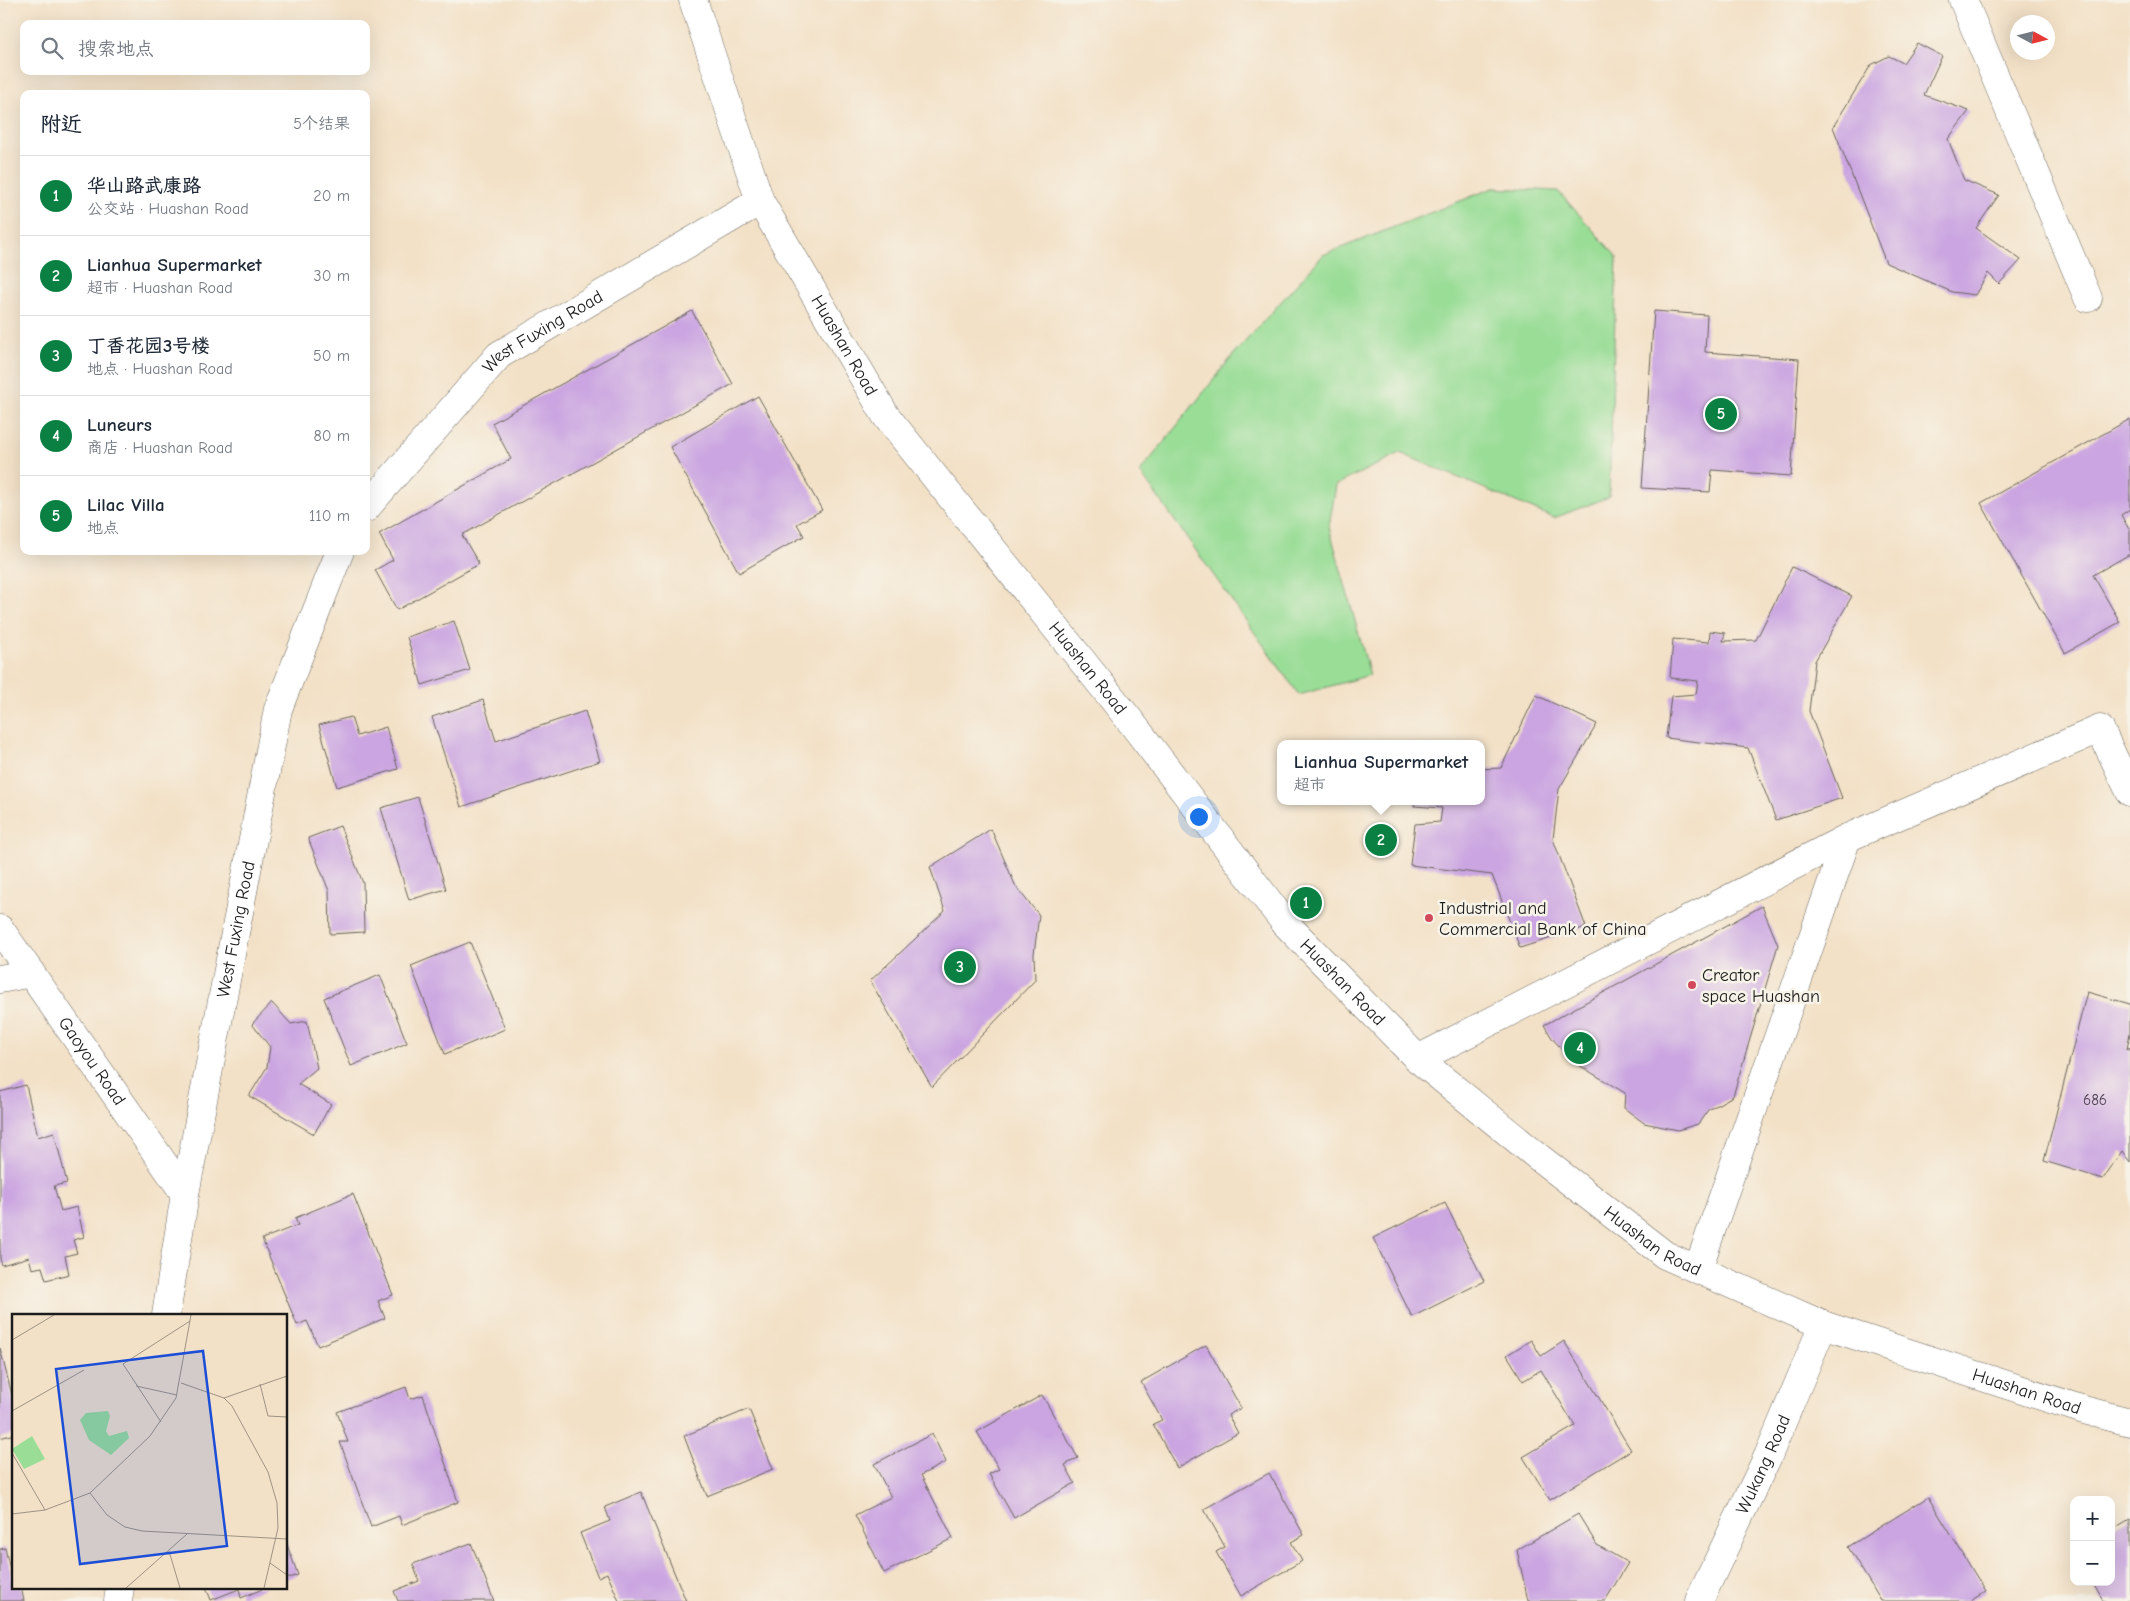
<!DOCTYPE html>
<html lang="zh">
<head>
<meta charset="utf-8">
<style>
  :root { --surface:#fff; --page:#f2f2f3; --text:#1f2937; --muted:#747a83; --line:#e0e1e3; --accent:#0b8043 }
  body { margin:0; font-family:"Comic Neue","LXGW WenKai TC",sans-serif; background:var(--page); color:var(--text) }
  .controls { position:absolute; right:15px; bottom:15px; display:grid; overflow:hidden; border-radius:10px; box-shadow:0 5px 20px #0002 }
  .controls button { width:45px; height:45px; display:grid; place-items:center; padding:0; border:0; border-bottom:1px solid var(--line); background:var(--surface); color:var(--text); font:25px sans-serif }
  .compass { position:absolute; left:2010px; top:15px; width:45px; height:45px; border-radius:50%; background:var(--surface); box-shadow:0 5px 20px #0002; rotate:97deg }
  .you { position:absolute; left:1198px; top:816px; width:18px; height:18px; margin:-12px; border:4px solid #fff; border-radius:50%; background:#1a73e8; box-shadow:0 0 0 8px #1a73e833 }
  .badge { display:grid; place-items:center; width:32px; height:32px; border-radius:50%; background:var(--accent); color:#fff; font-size:16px; font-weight:700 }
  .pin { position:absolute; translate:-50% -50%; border:2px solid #fff; box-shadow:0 1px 5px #0006 }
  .popup { position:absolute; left:1277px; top:740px; width:208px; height:65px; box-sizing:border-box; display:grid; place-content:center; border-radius:10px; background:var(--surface); filter:drop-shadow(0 1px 4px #0005); font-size:16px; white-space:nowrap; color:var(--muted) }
  .popup b { font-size:19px; color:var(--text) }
  .popup::after { content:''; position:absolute; left:50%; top:100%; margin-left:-10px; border:10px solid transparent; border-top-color:var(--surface) }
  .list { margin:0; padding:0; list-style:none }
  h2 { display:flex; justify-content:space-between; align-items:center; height:65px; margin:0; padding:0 20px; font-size:21px }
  h2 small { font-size:16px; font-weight:400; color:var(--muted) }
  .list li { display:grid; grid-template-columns:32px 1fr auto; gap:15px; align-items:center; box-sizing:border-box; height:80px; padding:0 20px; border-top:1px solid var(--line) }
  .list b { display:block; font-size:19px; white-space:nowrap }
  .list p { margin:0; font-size:16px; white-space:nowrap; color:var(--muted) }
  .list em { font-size:16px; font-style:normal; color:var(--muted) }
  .icon { flex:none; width:28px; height:28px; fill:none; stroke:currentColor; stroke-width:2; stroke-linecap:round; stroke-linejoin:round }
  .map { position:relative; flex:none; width:2130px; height:1601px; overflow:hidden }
  .search { position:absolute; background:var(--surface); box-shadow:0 5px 20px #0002; left:20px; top:20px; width:350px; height:55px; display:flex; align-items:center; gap:12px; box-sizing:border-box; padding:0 18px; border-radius:10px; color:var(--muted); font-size:19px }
  .panel { position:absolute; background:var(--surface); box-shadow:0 5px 20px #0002; left:20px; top:90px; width:350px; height:465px; border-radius:10px }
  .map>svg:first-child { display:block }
  .green { fill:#99dd96; stroke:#5a7c59 }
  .building { fill:#caa5e1 }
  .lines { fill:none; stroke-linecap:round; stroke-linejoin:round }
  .minor-casing { stroke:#676158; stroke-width:29 }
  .major-casing { stroke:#676158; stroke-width:29 }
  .minor { stroke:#fff; stroke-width:28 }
  .major { stroke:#fff; stroke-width:28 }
  .poi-dot { fill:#d1495b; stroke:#f7f3e8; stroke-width:2 }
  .labels { text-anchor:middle; stroke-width:5; stroke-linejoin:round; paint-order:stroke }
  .number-label { font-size:15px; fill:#483e4d }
  .street-label { font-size:18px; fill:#1c1c1c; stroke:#f7f3e8 }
  .poi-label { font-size:18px; fill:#1c1c1c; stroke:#f7f3e8; text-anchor:start }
  .inset-road { fill:none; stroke:#9d9283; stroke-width:1 }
  .view { fill:#1d4ed8; fill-opacity:0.15; stroke:#1d4ed8; stroke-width:2.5 }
  .inset-edge { fill:none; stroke:#1c1c1c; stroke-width:2.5 }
</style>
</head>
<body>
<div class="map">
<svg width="2130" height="1601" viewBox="0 0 2130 1601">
  <rect width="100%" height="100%" fill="#f7f3e8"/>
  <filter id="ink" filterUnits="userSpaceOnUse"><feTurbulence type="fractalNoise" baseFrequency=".02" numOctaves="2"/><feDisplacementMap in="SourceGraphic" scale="10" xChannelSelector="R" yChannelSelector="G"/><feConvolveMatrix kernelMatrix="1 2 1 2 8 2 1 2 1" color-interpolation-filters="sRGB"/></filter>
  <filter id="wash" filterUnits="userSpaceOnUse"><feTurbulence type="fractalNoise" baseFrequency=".0096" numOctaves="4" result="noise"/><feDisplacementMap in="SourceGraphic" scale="20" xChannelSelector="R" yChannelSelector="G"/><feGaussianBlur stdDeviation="1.12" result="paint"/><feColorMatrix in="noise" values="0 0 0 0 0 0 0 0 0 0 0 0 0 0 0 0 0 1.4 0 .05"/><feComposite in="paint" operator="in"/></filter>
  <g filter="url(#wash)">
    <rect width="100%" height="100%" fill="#f3e1c7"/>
    <path class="green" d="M1493 188 1558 191 1617 257 1609 497 1554 518 1400 453 1336 485 1329 527 1370 675 1299 695 1140 472 1234 354 1323 255Z"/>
    <g id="blocks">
      <g class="building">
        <path d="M1917 43 1942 56 1924 95 1969 111 1948 139 1964 180 1999 195 1976 228 2021 260 1999 284 1988 273 1975 295 1952 292 1886 263 1833 127 1871 65 1889 56 1903 63Z"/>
        <path d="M692 311 733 384 462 535 479 564 397 610 375 570 393 560 379 534 511 459 492 423Z"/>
        <path d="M1654 311 1707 315 1705 352 1799 359 1791 476 1712 470 1710 492 1642 488Z"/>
        <path d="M758 396 822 510 797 524 804 536 739 573 670 447Z"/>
        <path d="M2130 419V509L2121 515 2130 531V554L2093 575 2120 622 2065 653 1981 503Z"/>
        <path d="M1792 567 1852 596 1815 661 1809 711 1842 798 1776 820 1748 748 1666 738 1671 696 1696 694 1698 681 1670 678 1673 639 1709 642 1710 631 1725 633 1723 641 1756 640Z"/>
        <path d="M454 621 470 670 422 685 407 637Z"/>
        <path d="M1536 695 1597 724 1559 789 1553 839 1586 927 1520 948 1492 875 1410 865 1415 824 1440 822 1442 808 1414 806 1415 801H1481V769L1501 768Z"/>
        <path d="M483 700 496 741 585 711 600 761 461 807 432 717Z"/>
        <path d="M351 717 357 736 386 727 398 769 337 787 319 725Z"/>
        <path d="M418 797 446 889 409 900 381 808Z"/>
        <path d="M340 826 363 883 364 932 330 934 329 891 308 838Z"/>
        <path d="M991 829 1016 887 1039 915 1034 954 1035 980 932 1087 870 981 945 911 930 867Z"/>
        <path d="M1762 906 1778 945 1733 1096 1708 1110 1698 1124 1678 1130 1644 1123 1624 1108 1625 1093 1572 1061 1552 1038 1544 1025Z"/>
        <path d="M470 942 505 1029 445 1054 411 966Z"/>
        <path d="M380 975 407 1043 351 1066 324 998Z"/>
        <path d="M2087 992 2130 1004V1033L2127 1049 2130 1047V1162L2122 1151 2103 1179 2044 1161Z"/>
        <path d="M272 1003 291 1024 307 1021 317 1068 298 1084 331 1104 314 1134 249 1096 267 1067 270 1047 252 1024Z"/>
        <path d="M26 1085 38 1137 54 1132 67 1183 54 1186 61 1211 77 1207 84 1237 73 1240 77 1253 65 1256 69 1274 46 1280 42 1267 32 1269 29 1257 2 1265 0 1259V1092Z"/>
        <path d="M353 1194 393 1295 378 1301 385 1318 318 1346 307 1321 297 1325 262 1239 298 1225 295 1218Z"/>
        <path d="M1445 1203 1484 1281 1412 1317 1373 1238Z"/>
        <path d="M1531 1340 1541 1356 1564 1341 1631 1450 1550 1500 1523 1457 1575 1426 1541 1370 1523 1381 1507 1355Z"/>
        <path d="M1206 1345 1241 1408 1228 1415 1238 1433 1177 1468 1153 1424 1162 1420 1141 1382Z"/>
        <path d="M0 1348 14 1403V1434L0 1438Z"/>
        <path d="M406 1387 410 1399 423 1395 458 1502 402 1525 399 1516 371 1527 340 1442H348L337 1412Z"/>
        <path d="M1042 1395 1078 1458 1065 1465 1075 1483 1014 1518 989 1474 999 1469 977 1432Z"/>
        <path d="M749 1409 773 1469 707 1496 684 1436Z"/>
        <path d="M932 1434 946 1462 921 1475 953 1538 884 1573 855 1515 891 1497 874 1464Z"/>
        <path d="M1269 1473 1304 1535 1291 1542 1302 1561 1241 1596 1216 1552 1225 1547 1204 1509Z"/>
        <path d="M641 1492 686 1601H619L607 1573 598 1577 580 1533 610 1521 605 1507Z"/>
        <path d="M1928 1497 1986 1592 1971 1601H1881L1848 1547Z"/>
        <path d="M1578 1514 1597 1545 1628 1563 1605 1601H1528L1517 1550Z"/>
        <path d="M2130 1519V1601H2103L2092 1582H2111V1530Z"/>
        <path d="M286 1542 298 1575 286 1579Z"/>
        <path d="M471 1543 494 1601H398L394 1591 419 1581 413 1564Z"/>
        <path d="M5 1548 14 1587H21L24 1601H0V1549Z"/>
        <path d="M206 1587H267L241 1598 239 1589 211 1600Z"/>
      </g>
    </g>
  </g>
  <g filter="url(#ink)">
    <use href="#blocks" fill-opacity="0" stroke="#676158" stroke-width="1"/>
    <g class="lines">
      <g class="minor-casing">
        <g id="minor">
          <path d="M1963 0 2088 298"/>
          <path id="s1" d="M366 508 499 355 760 201"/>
          <path id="s2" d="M0 929 185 1194"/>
          <path d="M0 979 31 973"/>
          <path d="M1418 1059 1847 838 2100 729 2130 792"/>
          <path d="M1698 1269 1847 838"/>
          <path id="s3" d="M166 1315 185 1194 278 709 340 551"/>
          <path d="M118 1601 120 1587"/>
          <path id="s4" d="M1699 1601 1768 1456 1823 1325"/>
        </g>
      </g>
      <g class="major-casing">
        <g id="major">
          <path id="s5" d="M693 0 760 201 886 416 1128 718 1285 923 1418 1059 1537 1156 1665 1255 1823 1325 2084 1410 2130 1422"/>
        </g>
      </g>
      <use href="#minor" class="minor"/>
      <use href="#major" class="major"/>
    </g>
  </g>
  <g class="poi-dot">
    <circle cx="1429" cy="918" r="5"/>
    <circle cx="1692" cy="985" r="5"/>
  </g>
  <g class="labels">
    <g class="number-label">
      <text x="2095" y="1105">686</text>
    </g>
    <g class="street-label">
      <text dy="6" stroke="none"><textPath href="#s1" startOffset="252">West Fuxing Road</textPath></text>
      <text dy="6" stroke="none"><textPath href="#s5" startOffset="379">Huashan Road</textPath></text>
      <text dy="6" stroke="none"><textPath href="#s5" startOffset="784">Huashan Road</textPath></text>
      <text dy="6" stroke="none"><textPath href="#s3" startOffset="392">West Fuxing Road</textPath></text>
      <text dy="6" stroke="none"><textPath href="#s5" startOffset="1189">Huashan Road</textPath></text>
      <text dy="6" stroke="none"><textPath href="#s2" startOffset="161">Gaoyou Road</textPath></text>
      <text dy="6" stroke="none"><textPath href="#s5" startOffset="1594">Huashan Road</textPath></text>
      <text dy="6" stroke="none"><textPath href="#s5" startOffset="1999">Huashan Road</textPath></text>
      <text dy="6" stroke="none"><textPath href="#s4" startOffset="151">Wukang Road</textPath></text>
    </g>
    <g class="poi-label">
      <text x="1439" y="914">Industrial and<tspan x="1439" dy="21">Commercial Bank of China</tspan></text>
      <text x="1702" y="981">Creator<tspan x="1702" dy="21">space Huashan</tspan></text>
    </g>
  </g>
  <g transform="translate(12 1314)">
    <rect width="275" height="275" fill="#f3e1c7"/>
    <path d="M96 97 98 102 94 117 97 122 115 117 117 124 99 141 77 126 68 106 74 99ZM20 122 33 145 12 155 0 135Z" fill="#99dd96"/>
    <path class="inset-road" d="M0 26 42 1M169 69 212 84 220 92 256 158 265 189 266 214 252 274M248 70 256 102 275 103M124 72 165 81M212 84 275 62M0 97 72 56M149 108 111 50 178 7M0 139 33 196M78 179 95 201 113 213 130 217 275 225M0 200 33 196 78 179 138 122 164 84 179 1M157 237 168 274M258 249 275 261M114 274 175 220"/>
    <path class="view" d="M191 37 215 232 68 250 44 55Z"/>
    <rect width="275" height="275" class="inset-edge"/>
  </g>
</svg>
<div class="controls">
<button>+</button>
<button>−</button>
</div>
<svg class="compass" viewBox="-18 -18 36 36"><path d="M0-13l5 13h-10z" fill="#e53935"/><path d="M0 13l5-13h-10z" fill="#747a83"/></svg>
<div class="you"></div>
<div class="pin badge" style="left:1306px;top:903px">1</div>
<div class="pin badge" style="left:1381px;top:840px">2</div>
<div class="popup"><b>Lianhua Supermarket</b>超市</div>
<div class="pin badge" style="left:960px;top:967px">3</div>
<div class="pin badge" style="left:1580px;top:1048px">4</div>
<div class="pin badge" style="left:1721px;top:414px">5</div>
<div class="search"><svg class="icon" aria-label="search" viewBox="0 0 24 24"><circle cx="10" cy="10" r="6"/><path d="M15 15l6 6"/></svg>搜索地点</div>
<section class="panel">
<h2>附近<small>5个结果</small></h2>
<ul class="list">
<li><span class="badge">1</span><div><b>华山路武康路</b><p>公交站 · Huashan Road</p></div><em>20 m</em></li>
<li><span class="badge">2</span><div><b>Lianhua Supermarket</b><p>超市 · Huashan Road</p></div><em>30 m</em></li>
<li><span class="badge">3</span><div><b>丁香花园3号楼</b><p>地点 · Huashan Road</p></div><em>50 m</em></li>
<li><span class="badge">4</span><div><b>Luneurs</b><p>商店 · Huashan Road</p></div><em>80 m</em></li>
<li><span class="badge">5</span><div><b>Lilac Villa</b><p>地点</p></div><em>110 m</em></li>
</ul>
</section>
</div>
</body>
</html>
